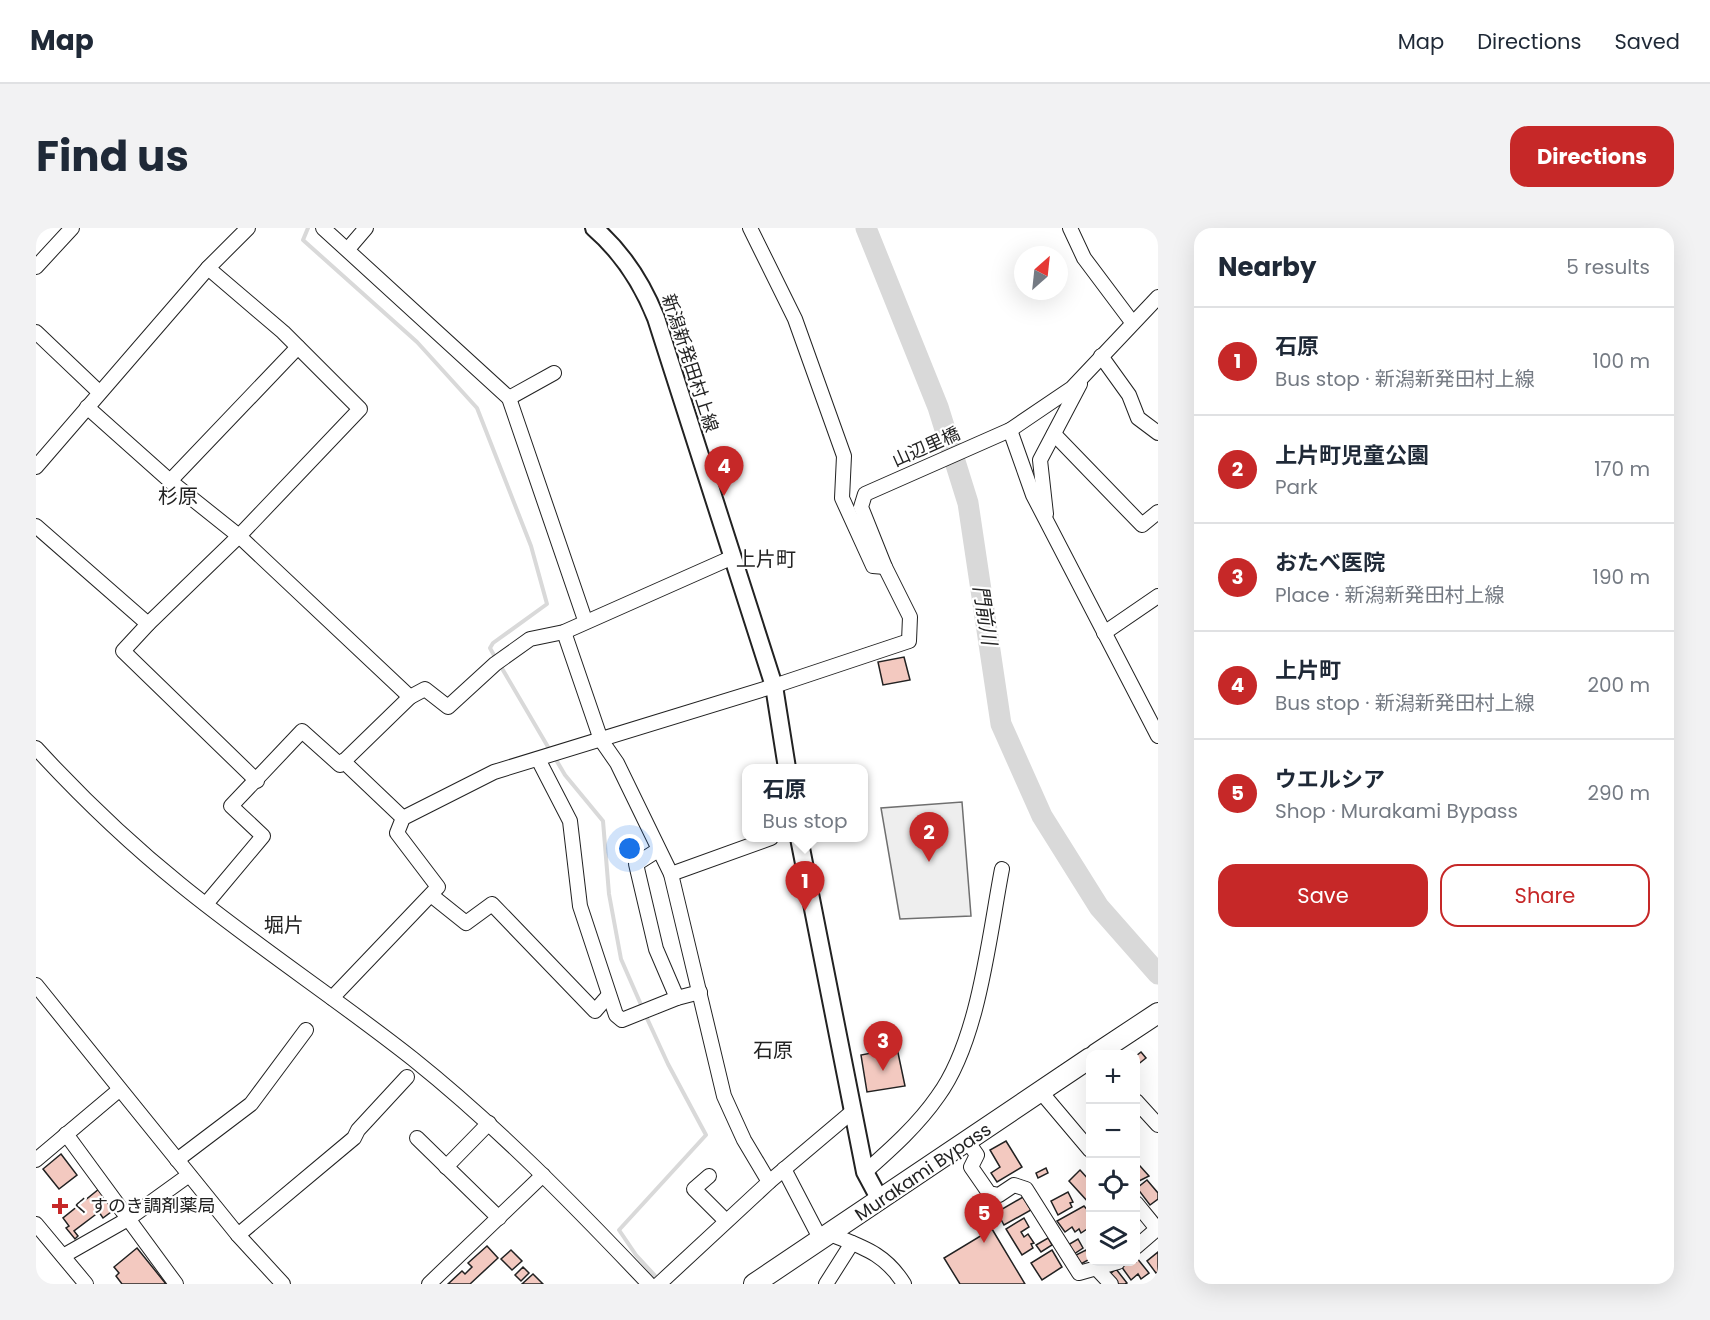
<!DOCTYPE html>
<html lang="en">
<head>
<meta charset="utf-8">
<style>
  :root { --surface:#fff; --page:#f2f2f3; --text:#1f2937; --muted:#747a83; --line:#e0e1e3; --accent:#c62828 }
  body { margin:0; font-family:Poppins,"Noto Sans JP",sans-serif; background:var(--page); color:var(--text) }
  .controls { position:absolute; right:18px; bottom:18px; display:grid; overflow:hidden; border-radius:12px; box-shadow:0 6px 24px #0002 }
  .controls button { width:54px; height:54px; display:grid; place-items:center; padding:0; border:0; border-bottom:2px solid var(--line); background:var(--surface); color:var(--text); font:30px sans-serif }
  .compass { position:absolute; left:978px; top:18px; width:54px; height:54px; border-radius:50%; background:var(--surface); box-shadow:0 6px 24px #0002; rotate:27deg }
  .you { position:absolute; left:594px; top:621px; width:21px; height:21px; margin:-15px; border:4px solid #fff; border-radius:50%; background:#1a73e8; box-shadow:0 0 0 9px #1a73e833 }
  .badge { display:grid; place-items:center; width:39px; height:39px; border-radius:50%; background:var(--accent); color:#fff; font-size:20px; font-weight:700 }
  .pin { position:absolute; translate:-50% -50px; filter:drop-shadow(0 2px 3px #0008) }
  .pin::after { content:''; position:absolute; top:32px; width:21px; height:18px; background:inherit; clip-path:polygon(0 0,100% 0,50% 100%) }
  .popup { position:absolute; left:706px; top:536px; width:126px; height:78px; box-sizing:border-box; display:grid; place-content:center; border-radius:12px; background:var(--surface); filter:drop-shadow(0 2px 4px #0005); font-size:20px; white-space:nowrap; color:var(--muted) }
  .popup b { font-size:22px; color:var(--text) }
  .popup::after { content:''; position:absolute; left:50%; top:100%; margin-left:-12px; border:12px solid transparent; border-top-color:var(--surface) }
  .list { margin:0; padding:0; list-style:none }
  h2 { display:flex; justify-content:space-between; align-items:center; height:78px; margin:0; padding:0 24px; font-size:26px }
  h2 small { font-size:20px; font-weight:400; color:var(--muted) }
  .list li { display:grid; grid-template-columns:39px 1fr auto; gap:18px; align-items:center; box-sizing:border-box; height:108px; padding:0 24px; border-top:2px solid var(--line) }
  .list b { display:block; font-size:22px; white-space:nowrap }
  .list p { margin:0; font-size:20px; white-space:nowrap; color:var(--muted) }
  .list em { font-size:20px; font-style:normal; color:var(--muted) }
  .actions { display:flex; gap:12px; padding:18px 24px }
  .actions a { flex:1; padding:14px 0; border:2px solid var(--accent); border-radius:18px; text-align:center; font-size:21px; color:var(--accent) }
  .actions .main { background:var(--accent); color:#fff }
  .icon { flex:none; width:33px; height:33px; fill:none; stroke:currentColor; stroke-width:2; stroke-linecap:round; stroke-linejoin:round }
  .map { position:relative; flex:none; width:1122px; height:1056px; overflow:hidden; border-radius:18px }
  header { display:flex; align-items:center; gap:36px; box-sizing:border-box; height:84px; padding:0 30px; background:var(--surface); border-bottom:2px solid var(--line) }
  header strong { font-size:28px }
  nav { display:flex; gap:33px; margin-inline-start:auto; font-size:21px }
  .intro { display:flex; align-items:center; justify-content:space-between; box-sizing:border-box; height:144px; padding:0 36px }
  h1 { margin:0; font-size:42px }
  .button { padding:15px 27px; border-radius:18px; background:var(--accent); color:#fff; font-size:21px; font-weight:700 }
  main { display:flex; gap:36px; padding:0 36px }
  aside { flex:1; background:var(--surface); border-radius:18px; box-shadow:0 6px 24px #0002 }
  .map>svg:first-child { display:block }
  .green { fill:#eee; stroke:#6f6f6f; stroke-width:1.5 }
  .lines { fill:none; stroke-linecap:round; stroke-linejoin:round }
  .stream { stroke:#d9d9d9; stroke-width:4 }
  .river { stroke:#d9d9d9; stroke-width:21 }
  .building { fill:#f3c9c0; stroke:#222; stroke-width:1.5 }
  .minor-casing { stroke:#222; stroke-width:16 }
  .major-casing { stroke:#222; stroke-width:20 }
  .highway-casing { stroke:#222; stroke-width:22 }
  .minor { stroke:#fff; stroke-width:14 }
  .major { stroke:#fff; stroke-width:16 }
  .highway { stroke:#fff; stroke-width:20 }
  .poi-dot { fill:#c62828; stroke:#fff; stroke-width:2 }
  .labels { text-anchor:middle; stroke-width:4.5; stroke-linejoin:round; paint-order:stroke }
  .street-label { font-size:18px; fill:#222; stroke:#fff }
  .poi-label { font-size:18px; fill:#222; stroke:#fff; text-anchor:start }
  .neighbourhood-label { font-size:20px; fill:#222; stroke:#fff }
  .water-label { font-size:20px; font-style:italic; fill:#222; stroke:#fff }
</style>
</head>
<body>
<header>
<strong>Map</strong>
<nav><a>Map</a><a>Directions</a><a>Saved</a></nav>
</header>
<div class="intro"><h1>Find us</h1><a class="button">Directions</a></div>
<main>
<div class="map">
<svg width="1122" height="1056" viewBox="0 0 1122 1056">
  <rect width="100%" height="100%" fill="#fff"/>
  <path class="green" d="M926 574 935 688 864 691 845 580Z"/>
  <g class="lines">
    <g class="stream">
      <path d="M272 0 267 12 381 114 441 180 495 318 511 376 457 415 454 420 460 431"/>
      <path d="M464 437 515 524"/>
      <path d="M519 530 529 547 567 593 573 666 585 731 606 779"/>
      <path d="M609 786 632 836 670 907 583 1002 600 1027 622 1051"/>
    </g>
    <path class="river" d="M830 0 902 179 932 275 965 496 1006 588 1063 679 1122 746"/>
  </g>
  <g class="building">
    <path d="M868 429 874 452 847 457 842 434Z"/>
    <path d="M861 820 869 858 831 864 825 827Z"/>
    <path d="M1105 824 1110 830 1100 838V828Z"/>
    <path d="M970 913 986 939 961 954 955 945 964 939 954 922Z"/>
    <path d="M25 926 41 947 23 961 7 941Z"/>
    <path d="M1104 938 1113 948 1101 954 1100 942Z"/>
    <path d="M1010 940 1012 945 1002 950 1000 945Z"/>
    <path d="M1044 942 1054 953V976L1033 953Z"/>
    <path d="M1111 952 1122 965V971L1114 977 1101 960Z"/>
    <path d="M63 961 79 981 67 990 63 984 38 1003 42 1008 39 1011 30 1000 33 998 27 990Z"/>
    <path d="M1032 964 1037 974 1034 975 1036 979 1022 987 1015 973Z"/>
    <path d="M987 969 995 982 968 997 961 984Z"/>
    <path d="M1048 978 1054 985V999L1045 1005 1043 1001 1039 1004 1036 999 1029 1004 1021 993Z"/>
    <path d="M988 990 993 999 985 1004 988 1009 992 1006 998 1015 995 1016 997 1020 986 1027 970 1001Z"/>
    <path d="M956 1001 989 1056H924L908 1030Z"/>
    <path d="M1012 1010 1016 1017 1005 1024 1000 1017Z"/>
    <path d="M1042 1011 1047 1020 1038 1026 1032 1017Z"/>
    <path d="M451 1018 462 1030 434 1056H412L426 1043 429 1046 436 1039 432 1035Z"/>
    <path d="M101 1020 130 1056H86L80 1048 83 1045 78 1039Z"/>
    <path d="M475 1022 486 1033 476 1042 465 1031Z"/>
    <path d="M1016 1022 1026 1039 1006 1052 995 1035Z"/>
    <path d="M1050 1022 1054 1031 1043 1037 1038 1028Z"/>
    <path d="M1122 1024V1044L1120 1045 1111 1033Z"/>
    <path d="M1100 1029 1113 1045 1105 1051 1102 1046 1095 1052 1085 1038 1090 1034H1100Z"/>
    <path d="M487 1039 493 1045 485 1053 479 1047Z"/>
    <path d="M1080 1041 1091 1055 1089 1056H1082L1074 1046Z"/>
    <path d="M497 1046 507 1056H486Z"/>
  </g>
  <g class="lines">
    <g class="minor-casing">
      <g id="minor">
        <path d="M287 0 473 170 549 392"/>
        <path d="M714 0 759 91 808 228 806 270 837 338 849 339"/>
        <path d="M1034 0 1048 30 1096 94"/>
        <path d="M312 21 330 0"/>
        <path d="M0 39 36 0"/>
        <path d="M0 104 63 164"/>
        <path d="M1065 128 1093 167 1102 190 1122 205"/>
        <path d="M473 170 518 145"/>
        <path d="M51 179 134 253 203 308 374 469 389 461 412 479 459 436 494 411 528 404 697 329"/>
        <path d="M974 202 997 267 1122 508"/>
        <path d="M1018 206 1106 297 1122 284"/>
        <path d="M0 239 172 40 212 0"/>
        <path d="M134 253 262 119"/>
        <path d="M1010 286 1004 232 1044 156"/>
        <path d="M0 298 112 396 203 308 324 181 247 104 172 40"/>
        <path d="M112 396 87 423 221 553"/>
        <path d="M528 404 565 512 581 535 635 646 688 868 708 912 733 954"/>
        <path d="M1068 405 1122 368"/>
        <path d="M0 520C45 569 93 615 145 657 220 718 301 771 377 831 462 899 538 977 613 1056"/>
        <path d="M502 531 534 593 544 678 580 787 586 792 641 770 664 764"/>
        <path d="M307 533 367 590"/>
        <path d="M622 622 600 636 620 721 641 770"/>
        <path d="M635 646 735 610"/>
        <path d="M395 667 430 695 456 676 559 783 572 768"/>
        <path d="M170 676 227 608 195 578 266 503 304 537 374 469"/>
        <path d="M0 757 202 1007 247 1056"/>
        <path d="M296 770 402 659 361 605 367 590 458 544 738 458 873 413 874 389 849 339 825 279 829 266 974 202 1036 160 1122 69"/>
        <path d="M1005 864 1054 922"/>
        <path d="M1100 873 1122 897"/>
        <path d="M30 906 140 1056"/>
        <path d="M381 910 463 990"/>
        <path d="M932 914 941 927 935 939 953 965 963 967 978 957 990 961 1043 1045 1082 1034"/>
        <path d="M0 932 83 862"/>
        <path d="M141 932 215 876 270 802"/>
        <path d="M410 939 453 895"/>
        <path d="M748 941 785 1012"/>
        <path d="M829 944C855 921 882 897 902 868 943 812 953 708 966 641"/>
        <path d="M673 948 658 961 690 993"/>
        <path d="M1100 975 1122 1002"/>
        <path d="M0 996 50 1056"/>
        <path d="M794 1006C826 1019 849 1025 868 1056"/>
        <path d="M202 1007 318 910 322 902 371 849"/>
        <path d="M1100 1019 1122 1000"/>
        <path d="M27 1028 92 991 153 947"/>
        <path d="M1060 1040 1075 1056"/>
        <path d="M393 1056 507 947"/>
        <path d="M623 1056 733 954 817 883"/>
        <path d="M790 1056 816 1015"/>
      </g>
    </g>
    <g class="major-casing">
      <g id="major">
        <path d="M558 0C587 25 606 55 620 90L738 458 751 540"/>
        <path d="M763 610 829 944 844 972"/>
      </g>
    </g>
    <g class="highway-casing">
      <g id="highway">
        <path d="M1060 826 1122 785"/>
        <path d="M718 1056 1054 830"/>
      </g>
    </g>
    <use href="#minor" class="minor"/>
    <use href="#major" class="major"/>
    <use href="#highway" class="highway"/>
  </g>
  <path class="poi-dot" d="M21 969h6v6h6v6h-6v6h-6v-6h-6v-6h6z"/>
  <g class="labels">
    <g class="street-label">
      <text transform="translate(654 135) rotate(72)" y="6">新潟新発田村上線</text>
      <text transform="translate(890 219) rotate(-24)" y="6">山辺里橋</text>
      <text transform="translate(887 944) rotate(-34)" y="6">Murakami Bypass</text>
    </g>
    <g class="poi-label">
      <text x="36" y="984">くすのき調剤薬局</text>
    </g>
    <g class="neighbourhood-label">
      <text x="142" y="275">杉原</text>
      <text x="730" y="338">上片町</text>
      <text x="248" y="704">堀片</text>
      <text x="737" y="829">石原</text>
    </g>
    <g class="water-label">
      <text transform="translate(949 387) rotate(81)" y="7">門前川</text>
    </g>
  </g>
</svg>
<div class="controls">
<button>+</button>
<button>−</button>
<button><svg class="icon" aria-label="locate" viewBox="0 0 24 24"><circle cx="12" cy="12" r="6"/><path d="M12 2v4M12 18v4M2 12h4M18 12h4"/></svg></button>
<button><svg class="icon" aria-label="layers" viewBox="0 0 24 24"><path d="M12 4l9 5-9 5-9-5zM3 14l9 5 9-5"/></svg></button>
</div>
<svg class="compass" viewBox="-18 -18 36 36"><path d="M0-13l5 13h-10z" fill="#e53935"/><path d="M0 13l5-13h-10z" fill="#747a83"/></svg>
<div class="you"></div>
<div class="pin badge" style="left:769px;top:683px">1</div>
<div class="popup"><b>石原</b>Bus stop</div>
<div class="pin badge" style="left:893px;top:634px">2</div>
<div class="pin badge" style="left:847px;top:843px">3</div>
<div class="pin badge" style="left:688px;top:268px">4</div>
<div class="pin badge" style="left:948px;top:1015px">5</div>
</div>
<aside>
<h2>Nearby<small>5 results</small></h2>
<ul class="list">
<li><span class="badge">1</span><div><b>石原</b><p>Bus stop · 新潟新発田村上線</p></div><em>100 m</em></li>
<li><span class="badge">2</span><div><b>上片町児童公園</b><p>Park</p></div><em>170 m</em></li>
<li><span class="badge">3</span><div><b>おたべ医院</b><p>Place · 新潟新発田村上線</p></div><em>190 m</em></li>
<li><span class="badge">4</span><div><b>上片町</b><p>Bus stop · 新潟新発田村上線</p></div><em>200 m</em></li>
<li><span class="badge">5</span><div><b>ウエルシア</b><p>Shop · Murakami Bypass</p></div><em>290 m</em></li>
</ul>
<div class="actions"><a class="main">Save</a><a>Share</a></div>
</aside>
</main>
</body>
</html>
